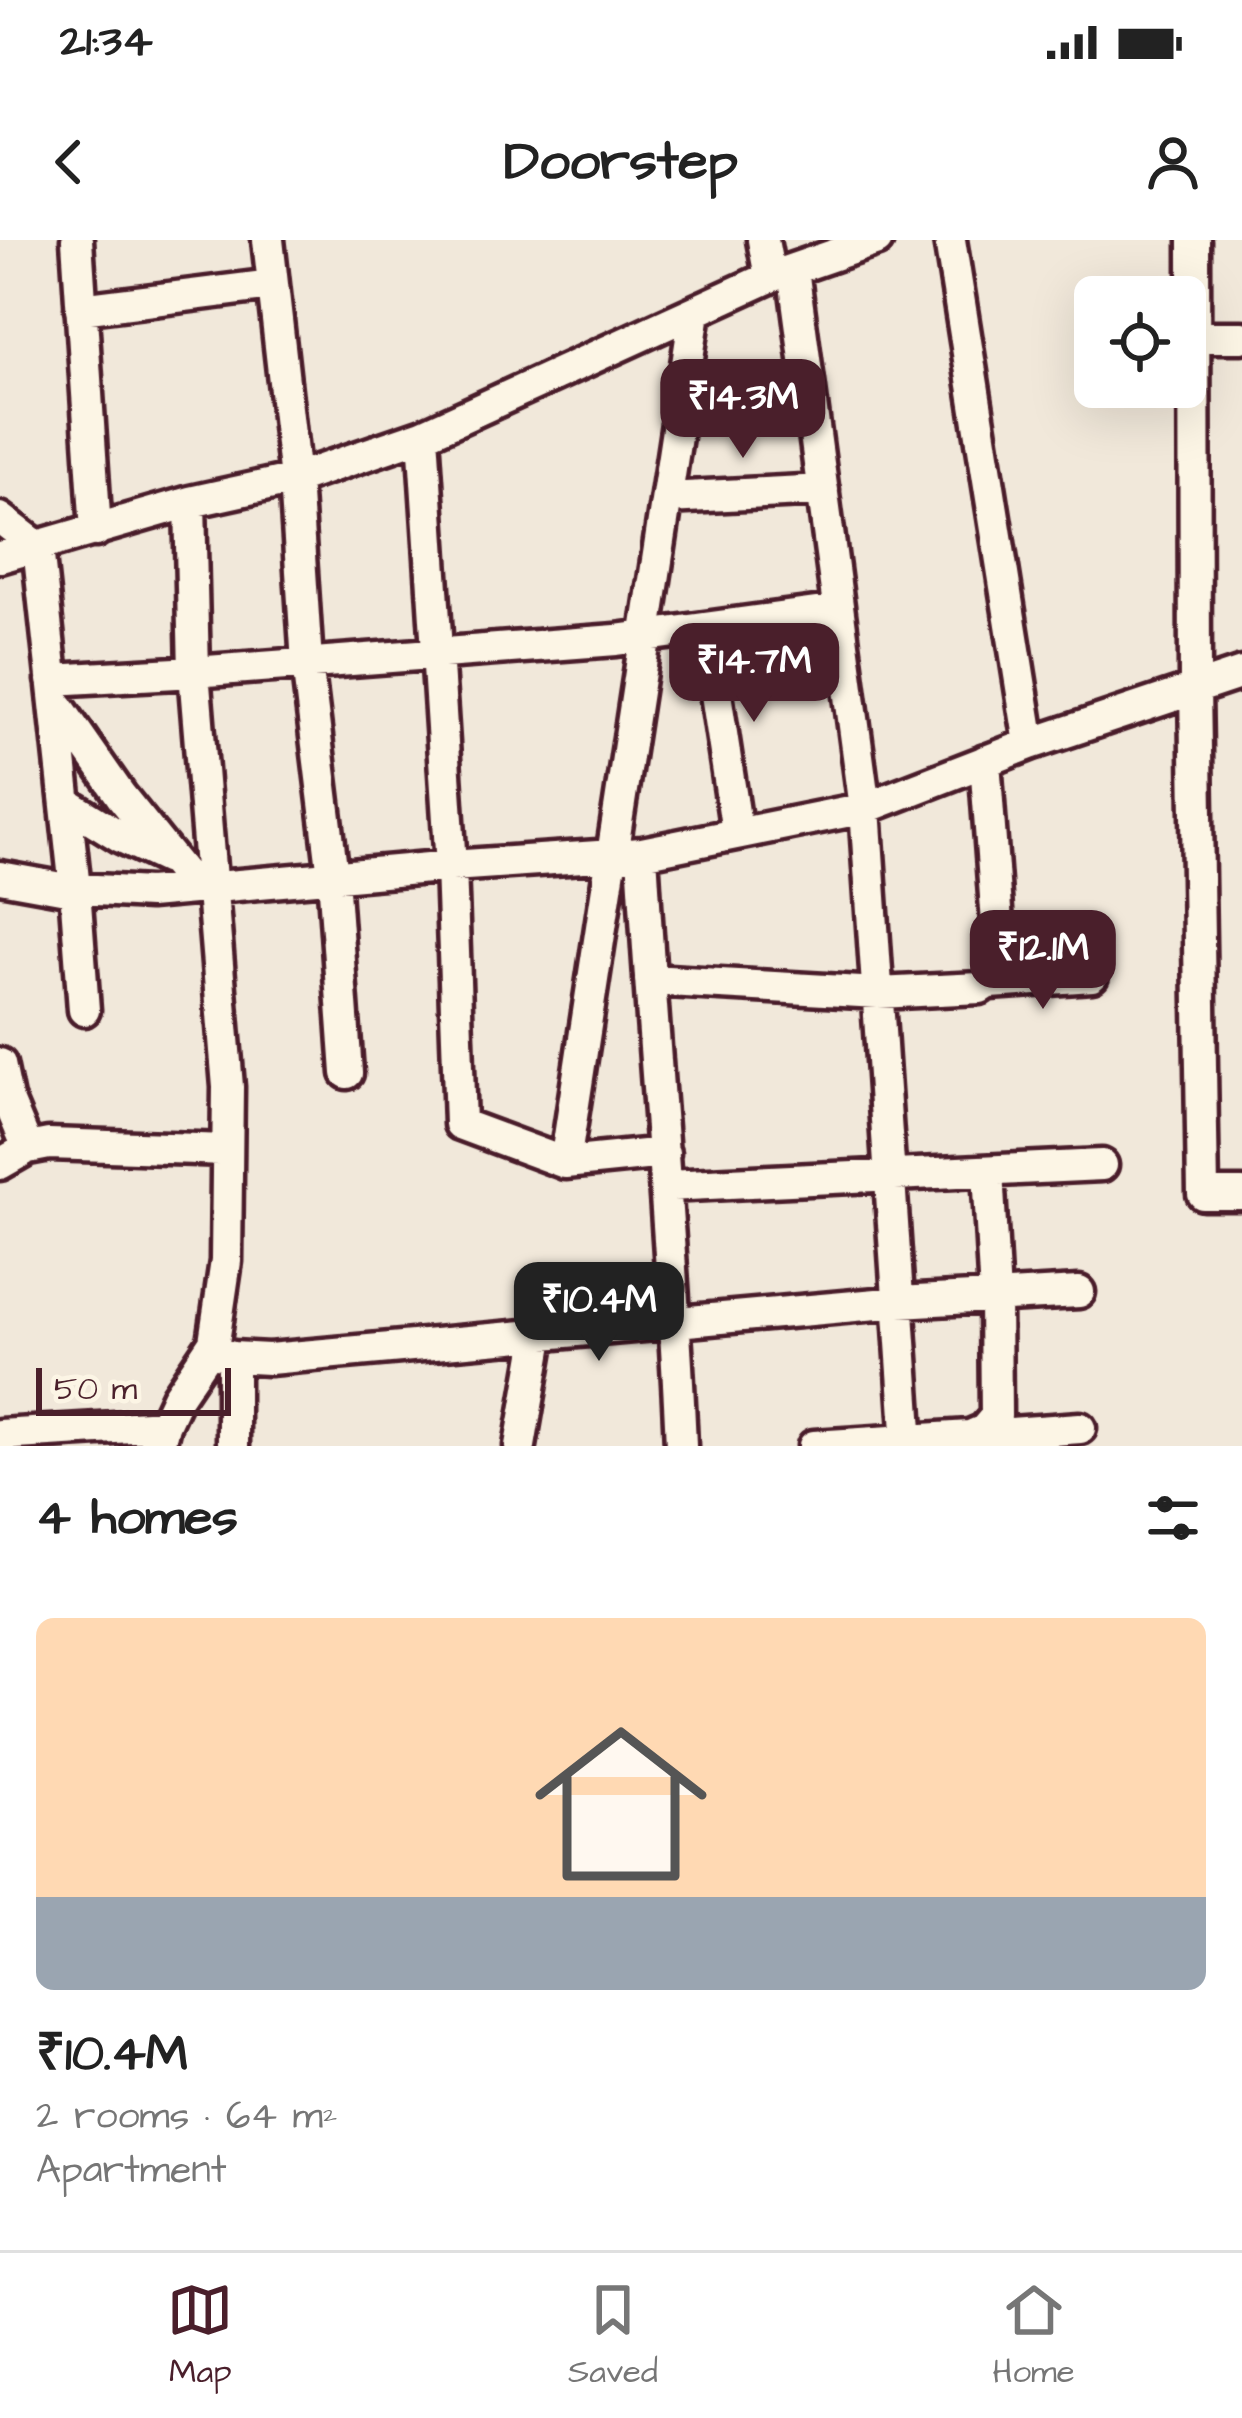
<!DOCTYPE html>
<html lang="en">
<head>
<meta charset="utf-8">
<style>
	body { margin:0; font-family:"Architects Daughter",sans-serif; background:#f2f2f2; color:#222; height:100vh; display:flex; flex-direction:column; font-size:45px; white-space:nowrap }
	* { box-sizing:border-box; margin:0 }
	p { font-size:39px; color:#767676 }
	.icon { flex:none; width:66px; height:66px; fill:none; stroke:currentColor; stroke-width:2; stroke-linecap:round; stroke-linejoin:round }
	.map { position:relative; height:1206px; overflow:hidden }
	.details { display:flex; flex-direction:column; background:#fff; flex:1 }
	.details>* { flex:none }
	.controls { position:absolute; left:1074px; top:36px; display:grid; gap:24px }
	.controls a { display:grid; place-items:center; width:132px; height:132px; border-radius:18px; background:#fff; box-shadow:0 12px 48px #0002; font-size:60px }
	.scale { position:absolute; left:36px; bottom:30px; width:195px; box-sizing:border-box; padding-left:12px; border:6px solid #4a1f2b; border-top:0; font-size:33px; line-height:42px; white-space:nowrap; color:#4a1f2b; -webkit-text-stroke:9px #fcf5e5; paint-order:stroke }
	.price { position:absolute; translate:-50% -102px; padding:0 27px; border-radius:24px; background:#4a1f2b; color:#fff; font-size:39px; line-height:78px; filter:drop-shadow(0 3px 6px #0008) }
	.price::after { content:''; position:absolute; left:50%; top:72px; width:36px; height:27px; margin-left:-18px; background:inherit; clip-path:polygon(0 0,100% 0,50% 100%) }
	.price.current { background:#222; color:#fff }
	ul { padding:0; list-style:none }
	li { display:grid; align-content:center; gap:24px; height:636px; padding:0 36px }
	li span { display:grid; place-items:center; height:372px; border-radius:18px; color:#555 }
	li>.icon { margin-inline-start:auto }
	span .icon { width:216px; height:216px; fill:#fffc; stroke-width:1 }
	li b { font-size:51px }
	h2 { display:flex; justify-content:space-between; align-items:center; height:144px; padding:0 36px; font-size:51px }
	.status { display:flex; justify-content:space-between; align-items:center; height:84px; padding:0 60px; background:#fff; direction:ltr }
	.status svg { height:33px; fill:currentColor }
	header { display:flex; justify-content:space-between; align-items:center; height:156px; padding:0 36px; background:#fff; font-size:54px; font-weight:800 }
	.tabs { display:flex; justify-content:space-around; align-items:center; height:168px; border-top:3px solid #e0e0e0; background:#fff; font-size:33px; color:#767676 }
	.tabs a { display:grid; justify-items:center; gap:6px }
	.tabs .current { color:#4a1f2b }
	.map>svg:first-child { display:block }
	.lines { fill:none; stroke-linecap:round; stroke-linejoin:round }
	.minor-casing { stroke:#4a1f2b; stroke-width:39 }
	.minor { stroke:#fcf5e5; stroke-width:30 }
</style>
</head>
<body>
<div class="status"><b>21:34</b><svg viewBox="0 0 49 12"><path d="M0 12V9h3v3zM5 12V6h3v6zM10 12V3h3v9zM15 12V0h3v12zM26 1h20v11H26zM47 4h2v5h-2z"/></svg></div>
<header><svg class="icon" aria-label="back" viewBox="0 0 24 24"><path d="M15 5l-7 7 7 7"/></svg>Doorstep<svg class="icon" aria-label="person" viewBox="0 0 24 24"><circle cx="12" cy="8" r="4"/><path d="M4 21q1-7 8-7t8 7"/></svg></header>
<div class="map">
<svg width="1242" height="1206" viewBox="0 0 1242 1206">
	<rect width="100%" height="100%" fill="#f1e8da"/>
	<filter id="ink" filterUnits="userSpaceOnUse"><feTurbulence type="fractalNoise" baseFrequency=".00833" numOctaves="2"/><feDisplacementMap in="SourceGraphic" scale="24" xChannelSelector="R" yChannelSelector="G"/><feConvolveMatrix kernelMatrix="1 2 1 2 8 2 1 2 1" color-interpolation-filters="sRGB"/></filter>
	<g filter="url(#ink)">
		<g class="lines">
			<defs>
				<path id="minor" d="M77,0l19,291
					M268,0l27,239 12,184 26,213 14,197
					M763,0l7,37
					M950,0l80,504
					M1194,0l1,448 8,506h39
					M793,29l72,539 43,638
					M81,69l191,-24
					M1194,97h48
					M423,195l28,431 9,258 105,39 99,-10
					M667,258l156,-8
					M0,278l38,29 37,342 9,121
					M0,317l190,-55 105,-23 128,-44 347,-158 107,-37
					M706,388l31,204
					M52,440l142,-8 422,-32 222,-30
					M59,467l62,89 75,93
					M66,563l55,34 47,22
					M642,613c11,198 31,395 39,593
					M0,637l61,11 88,5 302,-27 191,-13 223,-45 165,-64 212,-71
					M650,740l228,13 102,-5c15,-8 18,-22 19,-38l-14,-189
					M990,743l102,-7
					M0,824l7,34 21,50
					M565,923l130,-851
					M0,924l28,-16 21,-4 178,6
					M667,946l435,-21
					M209,1111l24,6 36,2 630,-57 180,-10
					M0,1195l164,-10
					M970,1196l110,-8
					M159,1206l5,-21 13,-28 37,-55 12,-81 2,-174 -34,-415 -4,-170
					M233,1206v-89
					M520,1206l19,-109
					M814,1206l156,-10 14,-6 12,-14 -1,-119 -7,-126"/>
			</defs>
			<use href="#minor" class="minor-casing"/>
			<use href="#minor" class="minor"/>
		</g>
	</g>
</svg>
<div class="controls">
<a><svg class="icon" aria-label="locate" viewBox="0 0 24 24"><circle cx="12" cy="12" r="6"/><path d="M12 2v4M12 18v4M2 12h4M18 12h4"/></svg></a>
</div>
<div class="scale">50 m</div>
<b class="price" style="left:743px;top:221px">₹14.3M</b>
<b class="price" style="left:754px;top:485px">₹14.7M</b>
<b class="price" style="left:1043px;top:772px">₹12.1M</b>
<b class="price current" style="left:599px;top:1124px">₹10.4M</b>
</div>
<section class="details">
<h2>4 homes<svg class="icon" aria-label="filters" viewBox="0 0 24 24"><path d="M4 7h16M4 17h16"/><circle cx="9" cy="7" r="2"/><circle cx="15" cy="17" r="2"/></svg></h2>
<ul>
<li><span style="background:linear-gradient(#ffd9b3 75%,#9aa5b1 0)"><svg class="icon" aria-label="home" viewBox="0 0 24 24"><path d="M3 11l9-7 9 7M6 9v11h12V9"/></svg></span><div><b>₹10.4M</b><p>2 rooms · 64 m²</p><p>Apartment</p></div></li>
</ul>
</section>
<nav class="tabs">
<a class="current"><svg class="icon" aria-label="map" viewBox="0 0 24 24"><path d="M3 6l6-2 6 2 6-2v14l-6 2-6-2-6 2zM9 4v14M15 6v14"/></svg>Map</a>
<a><svg class="icon" aria-label="saved" viewBox="0 0 24 24"><path d="M7 4h10v16l-5-4-5 4z"/></svg>Saved</a>
<a><svg class="icon" aria-label="home" viewBox="0 0 24 24"><path d="M3 11l9-7 9 7M6 9v11h12V9"/></svg>Home</a>
</nav>
</body>
</html>
